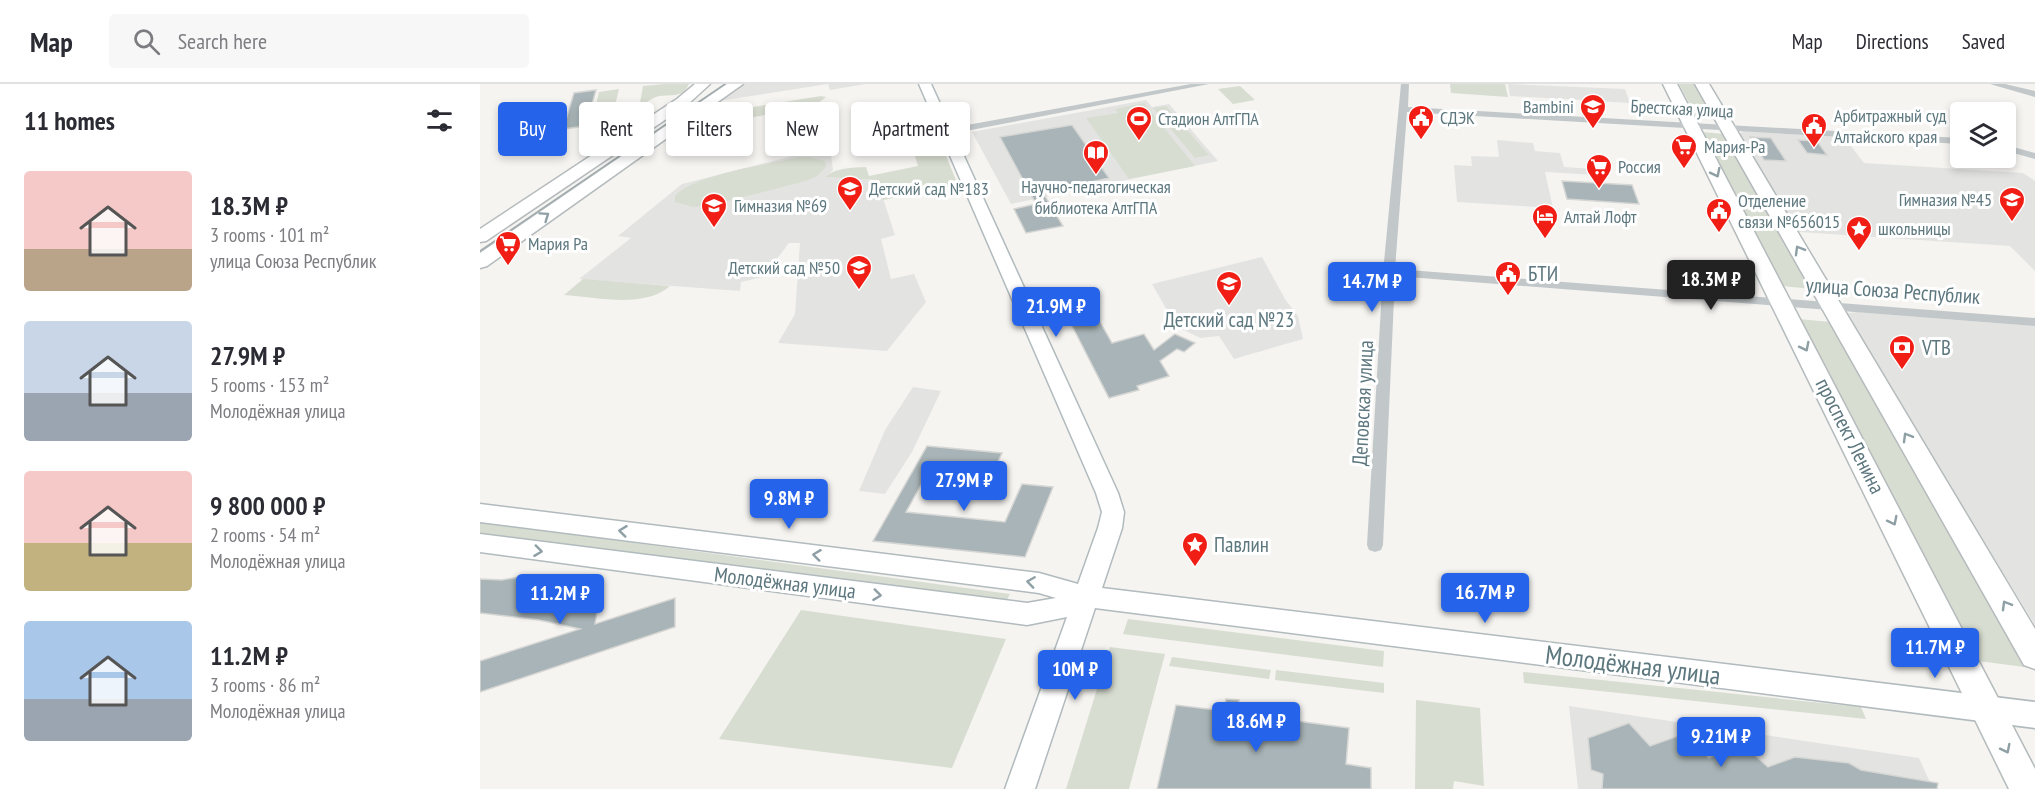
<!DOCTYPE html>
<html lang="en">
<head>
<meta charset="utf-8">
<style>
	body { margin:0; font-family:"PT Sans Narrow",sans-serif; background:#f7f7f7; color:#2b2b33; height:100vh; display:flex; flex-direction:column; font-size:22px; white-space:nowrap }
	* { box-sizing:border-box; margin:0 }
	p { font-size:20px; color:#7c7c81 }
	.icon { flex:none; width:33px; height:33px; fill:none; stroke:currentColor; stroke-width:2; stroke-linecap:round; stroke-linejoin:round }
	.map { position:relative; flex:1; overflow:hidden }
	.drawer { display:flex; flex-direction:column; background:#fff; width:480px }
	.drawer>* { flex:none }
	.banner { position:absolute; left:18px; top:18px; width:570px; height:54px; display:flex; gap:12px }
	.controls { position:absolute; left:1470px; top:18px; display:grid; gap:12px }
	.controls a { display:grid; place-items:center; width:66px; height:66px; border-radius:6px; background:#fff; box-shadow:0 3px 9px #0003; font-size:30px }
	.price { position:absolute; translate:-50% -51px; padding:0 14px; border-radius:6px; background:#2563eb; color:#fff; font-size:20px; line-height:39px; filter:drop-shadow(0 2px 3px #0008) }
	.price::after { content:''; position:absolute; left:50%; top:36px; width:18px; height:14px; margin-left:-9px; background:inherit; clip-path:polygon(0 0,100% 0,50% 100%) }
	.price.selected { background:#222; color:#fff }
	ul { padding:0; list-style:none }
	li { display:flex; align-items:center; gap:18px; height:150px; padding:0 24px }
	li span { display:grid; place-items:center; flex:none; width:168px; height:120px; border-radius:6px; color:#555 }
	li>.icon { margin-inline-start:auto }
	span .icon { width:72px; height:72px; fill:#fffc; stroke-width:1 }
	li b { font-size:26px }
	h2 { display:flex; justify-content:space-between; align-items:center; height:72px; padding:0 24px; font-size:26px }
	.pill { padding:0 21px; border-radius:6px; background:#fff; box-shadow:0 3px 9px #0003; font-size:21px; line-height:54px }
	.pill.selected { background:#2563eb; color:#fff }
	header { display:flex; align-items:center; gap:36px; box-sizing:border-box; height:84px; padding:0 30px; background:#fff; border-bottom:2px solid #e1e1e2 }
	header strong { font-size:28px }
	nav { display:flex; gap:33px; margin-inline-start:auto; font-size:21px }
	.search { width:420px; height:54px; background:#f7f7f7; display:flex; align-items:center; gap:15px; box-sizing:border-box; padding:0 21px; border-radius:6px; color:#7c7c81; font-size:22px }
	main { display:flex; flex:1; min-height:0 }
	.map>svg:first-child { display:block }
	.built { fill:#e3e4e2 }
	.green { fill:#d8ddd1 }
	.building { fill:#a8b4b7; stroke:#d6d6d4; stroke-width:1.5 }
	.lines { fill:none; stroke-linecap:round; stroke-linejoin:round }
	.secondary-casing { stroke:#b1babd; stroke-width:3 }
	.primary-casing { stroke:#b5bbbd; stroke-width:3 }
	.street { fill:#c2c8ca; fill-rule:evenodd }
	.secondary { fill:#fff; fill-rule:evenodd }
	.primary { fill:#fff; fill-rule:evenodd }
	.tram { stroke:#a0aaad; stroke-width:1.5 }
	.oneway { stroke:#8ea0a5 }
	.labels { text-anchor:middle; stroke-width:6; stroke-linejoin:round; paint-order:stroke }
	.far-poi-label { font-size:18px; fill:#5d777f; stroke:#fff; text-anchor:start }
	.far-street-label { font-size:18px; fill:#5d777f; stroke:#fff }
	.poi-label { font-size:21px; fill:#5d777f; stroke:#fff; text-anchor:start }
	.street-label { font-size:21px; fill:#5d777f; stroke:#fff }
	.near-street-label { font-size:26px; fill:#5d777f; stroke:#fff }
</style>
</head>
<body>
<header>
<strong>Map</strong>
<div class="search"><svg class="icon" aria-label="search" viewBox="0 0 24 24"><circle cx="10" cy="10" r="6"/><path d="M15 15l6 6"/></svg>Search here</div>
<nav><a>Map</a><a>Directions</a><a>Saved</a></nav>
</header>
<main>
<section class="drawer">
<h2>11 homes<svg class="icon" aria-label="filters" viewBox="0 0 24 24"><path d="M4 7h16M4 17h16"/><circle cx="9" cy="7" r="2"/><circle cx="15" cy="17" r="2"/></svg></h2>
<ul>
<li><span style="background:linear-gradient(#f6c9c9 65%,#b9a48a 0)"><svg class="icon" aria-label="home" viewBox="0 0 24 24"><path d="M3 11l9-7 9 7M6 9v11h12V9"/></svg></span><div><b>18.3M ₽</b><p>3 rooms · 101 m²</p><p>улица Союза Республик</p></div></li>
<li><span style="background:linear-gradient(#c9d6e8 60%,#9aa5b1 0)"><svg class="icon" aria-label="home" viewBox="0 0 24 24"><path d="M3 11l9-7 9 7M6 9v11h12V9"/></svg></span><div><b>27.9M ₽</b><p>5 rooms · 153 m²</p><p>Молодёжная улица</p></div></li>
<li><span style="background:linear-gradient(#f6c9c9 60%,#c2b280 0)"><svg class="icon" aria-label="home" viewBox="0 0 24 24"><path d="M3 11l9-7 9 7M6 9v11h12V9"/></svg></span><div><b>9 800 000 ₽</b><p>2 rooms · 54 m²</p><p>Молодёжная улица</p></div></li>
<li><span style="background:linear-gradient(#a9c7e8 65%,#9aa5b1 0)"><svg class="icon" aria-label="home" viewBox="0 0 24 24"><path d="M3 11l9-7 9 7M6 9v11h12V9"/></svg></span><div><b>11.2M ₽</b><p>3 rooms · 86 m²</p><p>Молодёжная улица</p></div></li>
</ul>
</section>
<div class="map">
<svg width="1555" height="705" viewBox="0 0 1555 705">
	<rect width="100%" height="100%" fill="#f5f4f1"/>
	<path class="built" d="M265,0h121l-36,6 -2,-6 -109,17z
		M1028,0l117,5 5,14 -120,-7z
		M666,16l6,7 17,-3 49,57 -207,43 -39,-72z
		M352,19v9l3,1 2,31 -10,2 1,4 -46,-1 -2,-3 -8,-1 51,-41z
		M1264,47l101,7 19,25 159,10 12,8v90l-25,-25 -211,-14 -62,-97z
		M1017,56l36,3 2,8 25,2 4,14 31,2 2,6 -52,-3 8,36 -96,-6 -3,-37 18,1 -1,-10 28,1z
		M320,70l31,1 2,15 -7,7 51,3 18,55 -14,4 10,40 23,-5 12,28 -39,49 -109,-8 17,-29 5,-71h-11l-26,34 -22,5 -1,9 -161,-12 52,-41 -13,-2 64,-52z
		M782,173l23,42 13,17 5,23 -69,20 -15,-23 -19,2 -24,-12 -24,-42z
		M1377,228l178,14v299l-188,-308 1,-4z
		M433,303l28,4 -29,61 -27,42 -26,-3 26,-61z
		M1089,622l350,52 14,31h-355z"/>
	<path class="green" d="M184,0h25c-7,16 -20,9 -33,13 -6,2 -12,8 -17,11l4,-22z
		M970,0h55l3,13 -57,-4z
		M1199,0h19l20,36 -21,-2z
		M760,2l15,14 -22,4 -15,-15z
		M139,5l-7,29 -20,3 7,-29z
		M341,12l5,1 -23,18 -7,2 -1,-7 -100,17h-12l24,-18 28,-4v5z
		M664,19l51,63 -66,13 -43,-61 32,-5 -3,-4z
		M686,22l43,49 -14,3 -42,-50z
		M1222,48l22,2 88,155 -30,-3z
		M464,67l14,34 -75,15 -6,-20 -52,-3c12,-10 26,-9 41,-10l3,9 49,-10 -3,-10z
		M318,73h11l16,4 1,6 -9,9 -11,5 -98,25 -15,1 -18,-5v-6c20,-22 92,-31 123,-39z
		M103,195h1l86,7c-26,23 -74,11 -106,9z
		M1318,235l33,3 201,346 -54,-7z
		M0,438l530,72 -6,11 -524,-70z
		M321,526l205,29 -54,129 -233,-29z
		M648,535l256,32 -1,16 -260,-33z
		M630,563l55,7 -36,135h-63z
		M692,573l99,13 -2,9 -100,-13z
		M796,586l108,13v10l-109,-13z
		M1043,588l338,35 5,12 -342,-36z
		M936,616l64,8 4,78 -30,-5 -1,8h-38z"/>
	<path class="building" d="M116,6l-10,36 -23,3 11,-36z
		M421,41l8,22 -44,8 -4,-17 23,-4 -2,-6z
		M592,41l37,53 -66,15 20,33 -37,7 -12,-24 22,-5 -36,-67z
		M1270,53l21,1 15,23 -22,-1z
		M1318,56l19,1 10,14 -20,-2z
		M1082,97l70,4 7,19 -72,-5z
		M609,218l23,41 32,-9 10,16 21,-16 20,9 -11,9 -7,-3 -17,12 9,15 -32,10 2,4 -30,8 -46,-90z
		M447,362l75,7 -9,20 -62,-6 -25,45 99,10 17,-38 31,3 -28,70 -152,-16z
		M49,491l45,6 -4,4 31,3 -6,36 80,-26v29l-195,65v-31l100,-32 -41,-9 -59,-7v-34l22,1z
		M746,615l13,1 -2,13 112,15 -3,36 25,4v21h-214l19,-84 48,6z
		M1149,639l21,23 28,-10 11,1 20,21 24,-12 13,1 22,20 27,-10 54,6 12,7 77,13 -1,6h-335l1,-15 -12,-4 -3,-32z"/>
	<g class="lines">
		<defs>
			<path id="secondary" d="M439,0h12l187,409 6,19 -2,16 -20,60 933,114v26l-940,-120 -60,181h-30l62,-172 -40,8 -547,-73v-18l547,69 29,-5 -17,-5 -559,-71v-18l559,69 39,11 20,-56 4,-16 -6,-19z"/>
			<path id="primary" d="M215,0h15l-23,21 -201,136 -6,1v-13l197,-130z
				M247,0h16l-256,182 -7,2v-15z
				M1183,0h14l358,685v20h-26z
				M1215,0h14l326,545v40l-11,-4z"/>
		</defs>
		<use href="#secondary" class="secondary-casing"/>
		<use href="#primary" class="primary-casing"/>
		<path class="street" d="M711,0h18l-264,51 -5,-3 5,-3z
			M921,0h8l-1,23 552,31v6l-553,-32 -12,157 640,49v8l-640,-50 -12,269 -2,5 -6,2 -6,-2 -2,-5 16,-273z
			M1510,0h15l30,7v6z
			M1526,61l29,8v6l-29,-8z"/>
		<use href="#secondary" class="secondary"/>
		<use href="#primary" class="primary"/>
		<path class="tram" d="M0,167l245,-167"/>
	</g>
	<defs><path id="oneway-chevron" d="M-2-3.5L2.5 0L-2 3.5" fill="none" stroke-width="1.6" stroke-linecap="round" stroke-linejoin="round" transform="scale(1.5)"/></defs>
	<g class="oneway">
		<use href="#oneway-chevron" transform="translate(1236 89) rotate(63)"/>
		<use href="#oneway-chevron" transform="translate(65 132) rotate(-35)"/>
		<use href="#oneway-chevron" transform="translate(1319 166) rotate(-120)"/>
		<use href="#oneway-chevron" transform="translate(1325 263) rotate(63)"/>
		<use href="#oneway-chevron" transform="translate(1427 353) rotate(-120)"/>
		<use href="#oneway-chevron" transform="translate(1413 437) rotate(63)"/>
		<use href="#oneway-chevron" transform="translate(143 447) rotate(-173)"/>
		<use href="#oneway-chevron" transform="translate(58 467) rotate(7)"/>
		<use href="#oneway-chevron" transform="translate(337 471) rotate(-173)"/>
		<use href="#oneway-chevron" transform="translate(551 498) rotate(-172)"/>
		<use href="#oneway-chevron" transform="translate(397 511) rotate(7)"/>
		<use href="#oneway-chevron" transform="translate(1526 521) rotate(-120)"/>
		<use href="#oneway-chevron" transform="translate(1526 665) rotate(63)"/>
	</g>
	<defs>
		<symbol id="school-pin" viewBox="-11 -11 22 30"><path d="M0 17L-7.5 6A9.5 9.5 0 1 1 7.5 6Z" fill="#f11e15" stroke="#fff"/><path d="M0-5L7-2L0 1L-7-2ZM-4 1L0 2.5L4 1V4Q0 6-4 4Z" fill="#fff"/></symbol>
		<symbol id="civic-pin" viewBox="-11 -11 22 30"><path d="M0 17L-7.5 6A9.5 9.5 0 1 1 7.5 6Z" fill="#f11e15" stroke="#fff"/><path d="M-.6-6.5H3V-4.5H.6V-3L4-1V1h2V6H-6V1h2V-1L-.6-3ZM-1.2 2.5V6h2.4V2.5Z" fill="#fff"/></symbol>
		<symbol id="stadium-pin" viewBox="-11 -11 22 30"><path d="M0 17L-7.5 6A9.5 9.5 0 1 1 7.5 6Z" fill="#f11e15" stroke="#fff"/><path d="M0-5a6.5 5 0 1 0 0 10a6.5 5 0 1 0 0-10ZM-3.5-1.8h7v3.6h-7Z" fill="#fff"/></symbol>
		<symbol id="supermarket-pin" viewBox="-11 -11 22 30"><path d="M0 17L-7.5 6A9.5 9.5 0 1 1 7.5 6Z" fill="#f11e15" stroke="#fff"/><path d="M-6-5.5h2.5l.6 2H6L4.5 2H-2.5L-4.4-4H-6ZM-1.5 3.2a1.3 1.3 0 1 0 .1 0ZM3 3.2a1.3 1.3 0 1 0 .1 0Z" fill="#fff"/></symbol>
		<symbol id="library-pin" viewBox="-11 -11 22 30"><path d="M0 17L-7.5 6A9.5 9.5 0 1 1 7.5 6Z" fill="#f11e15" stroke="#fff"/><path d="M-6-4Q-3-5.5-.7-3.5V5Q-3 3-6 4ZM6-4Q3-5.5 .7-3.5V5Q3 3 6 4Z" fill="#fff"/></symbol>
		<symbol id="hotel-pin" viewBox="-11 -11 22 30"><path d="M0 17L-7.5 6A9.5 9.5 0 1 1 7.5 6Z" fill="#f11e15" stroke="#fff"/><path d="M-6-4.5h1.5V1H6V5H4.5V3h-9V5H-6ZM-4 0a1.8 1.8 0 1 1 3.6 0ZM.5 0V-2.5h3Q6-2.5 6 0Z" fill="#fff"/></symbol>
		<symbol id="sight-pin" viewBox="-11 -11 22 30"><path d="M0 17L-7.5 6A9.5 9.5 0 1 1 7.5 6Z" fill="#f11e15" stroke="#fff"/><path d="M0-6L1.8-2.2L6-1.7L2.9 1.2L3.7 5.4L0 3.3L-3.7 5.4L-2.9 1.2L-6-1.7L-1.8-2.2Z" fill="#fff"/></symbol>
		<symbol id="bank-pin" viewBox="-11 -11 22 30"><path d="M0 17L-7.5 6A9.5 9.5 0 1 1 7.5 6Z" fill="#f11e15" stroke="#fff"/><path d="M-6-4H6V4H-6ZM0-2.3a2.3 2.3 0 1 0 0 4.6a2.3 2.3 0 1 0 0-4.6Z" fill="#fff"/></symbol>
	</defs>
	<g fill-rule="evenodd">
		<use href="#school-pin" x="1098" y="8" width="30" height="40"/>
		<use href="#civic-pin" x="926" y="19" width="30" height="40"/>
		<use href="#stadium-pin" x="644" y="20" width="30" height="40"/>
		<use href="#civic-pin" x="1319" y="27" width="30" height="40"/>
		<use href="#supermarket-pin" x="1189" y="48" width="30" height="40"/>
		<use href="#library-pin" x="601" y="54" width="30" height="40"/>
		<use href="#supermarket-pin" x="1104" y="68" width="30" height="40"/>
		<use href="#school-pin" x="355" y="90" width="30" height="40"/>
		<use href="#school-pin" x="1517" y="101" width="30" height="40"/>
		<use href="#school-pin" x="219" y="107" width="30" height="40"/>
		<use href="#civic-pin" x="1224" y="112" width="30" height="40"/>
		<use href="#hotel-pin" x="1050" y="118" width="30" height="40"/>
		<use href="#sight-pin" x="1364" y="130" width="30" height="40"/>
		<use href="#supermarket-pin" x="13" y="145" width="30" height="40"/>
		<use href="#school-pin" x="364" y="169" width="30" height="40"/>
		<use href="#civic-pin" x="1013" y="175" width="30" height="40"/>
		<use href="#school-pin" x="734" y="185" width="30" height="40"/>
		<use href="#bank-pin" x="1407" y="249" width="30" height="40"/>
		<use href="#sight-pin" x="700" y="446" width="30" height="40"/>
	</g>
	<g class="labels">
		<g class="far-poi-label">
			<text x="1094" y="29" text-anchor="end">Bambini</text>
			<text x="1354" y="38">Арбитражный суд<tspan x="1354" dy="21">Алтайского края</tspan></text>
			<text x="960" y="40">СДЭК</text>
			<text x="678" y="41">Стадион АлтГПА</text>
			<text x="1224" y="69">Мария-Ра</text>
			<text x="1138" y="89">Россия</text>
			<text x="616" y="109" text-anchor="middle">Научно-педагогическая<tspan x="616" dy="21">библиотека АлтГПА</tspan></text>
			<text x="389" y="111">Детский сад №183</text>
			<text x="1512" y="122" text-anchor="end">Гимназия №45</text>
			<text x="1258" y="123">Отделение<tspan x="1258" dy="21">связи №656015</tspan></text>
			<text x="254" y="128">Гимназия №69</text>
			<text x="1084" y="139">Алтай Лофт</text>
			<text x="1398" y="151">школьницы</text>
			<text x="48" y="166">Мария Ра</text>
			<text x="360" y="190" text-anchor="end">Детский сад №50</text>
		</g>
		<g class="far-street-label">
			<text transform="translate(1202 25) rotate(3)" y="6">Брестская улица</text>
		</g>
		<g class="poi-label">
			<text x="1048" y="197">БТИ</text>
			<text x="749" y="243" text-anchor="middle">Детский сад №23</text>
			<text x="1442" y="271">VTB</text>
			<text x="734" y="468">Павлин</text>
		</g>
		<g class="street-label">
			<text transform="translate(1413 207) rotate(4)" y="7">улица Союза Республик</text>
			<text transform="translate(883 319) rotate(-87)" y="7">Деповская улица</text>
			<text transform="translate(1370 352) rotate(63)" y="7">проспект Ленина</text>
			<text transform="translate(305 499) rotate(7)" y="7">Молодёжная улица</text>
		</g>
		<g class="near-street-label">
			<text transform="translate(1153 581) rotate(7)" y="9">Молодёжная улица</text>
		</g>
	</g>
</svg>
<div class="controls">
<a><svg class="icon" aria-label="layers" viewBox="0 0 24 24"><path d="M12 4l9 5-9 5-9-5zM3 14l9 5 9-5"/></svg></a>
</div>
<b class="price selected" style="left:1231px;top:227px">18.3M ₽</b>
<b class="price" style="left:892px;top:229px">14.7M ₽</b>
<b class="price" style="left:576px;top:254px">21.9M ₽</b>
<b class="price" style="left:484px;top:428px">27.9M ₽</b>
<b class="price" style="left:309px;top:446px">9.8M ₽</b>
<b class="price" style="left:1005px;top:540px">16.7M ₽</b>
<b class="price" style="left:80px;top:541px">11.2M ₽</b>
<b class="price" style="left:1455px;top:595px">11.7M ₽</b>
<b class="price" style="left:595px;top:617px">10M ₽</b>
<b class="price" style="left:776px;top:669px">18.6M ₽</b>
<b class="price" style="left:1241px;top:684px">9.21M ₽</b>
<div class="banner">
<a class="pill selected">Buy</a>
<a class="pill">Rent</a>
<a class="pill">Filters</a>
<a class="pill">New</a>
<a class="pill">Apartment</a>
</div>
</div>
</main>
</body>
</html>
